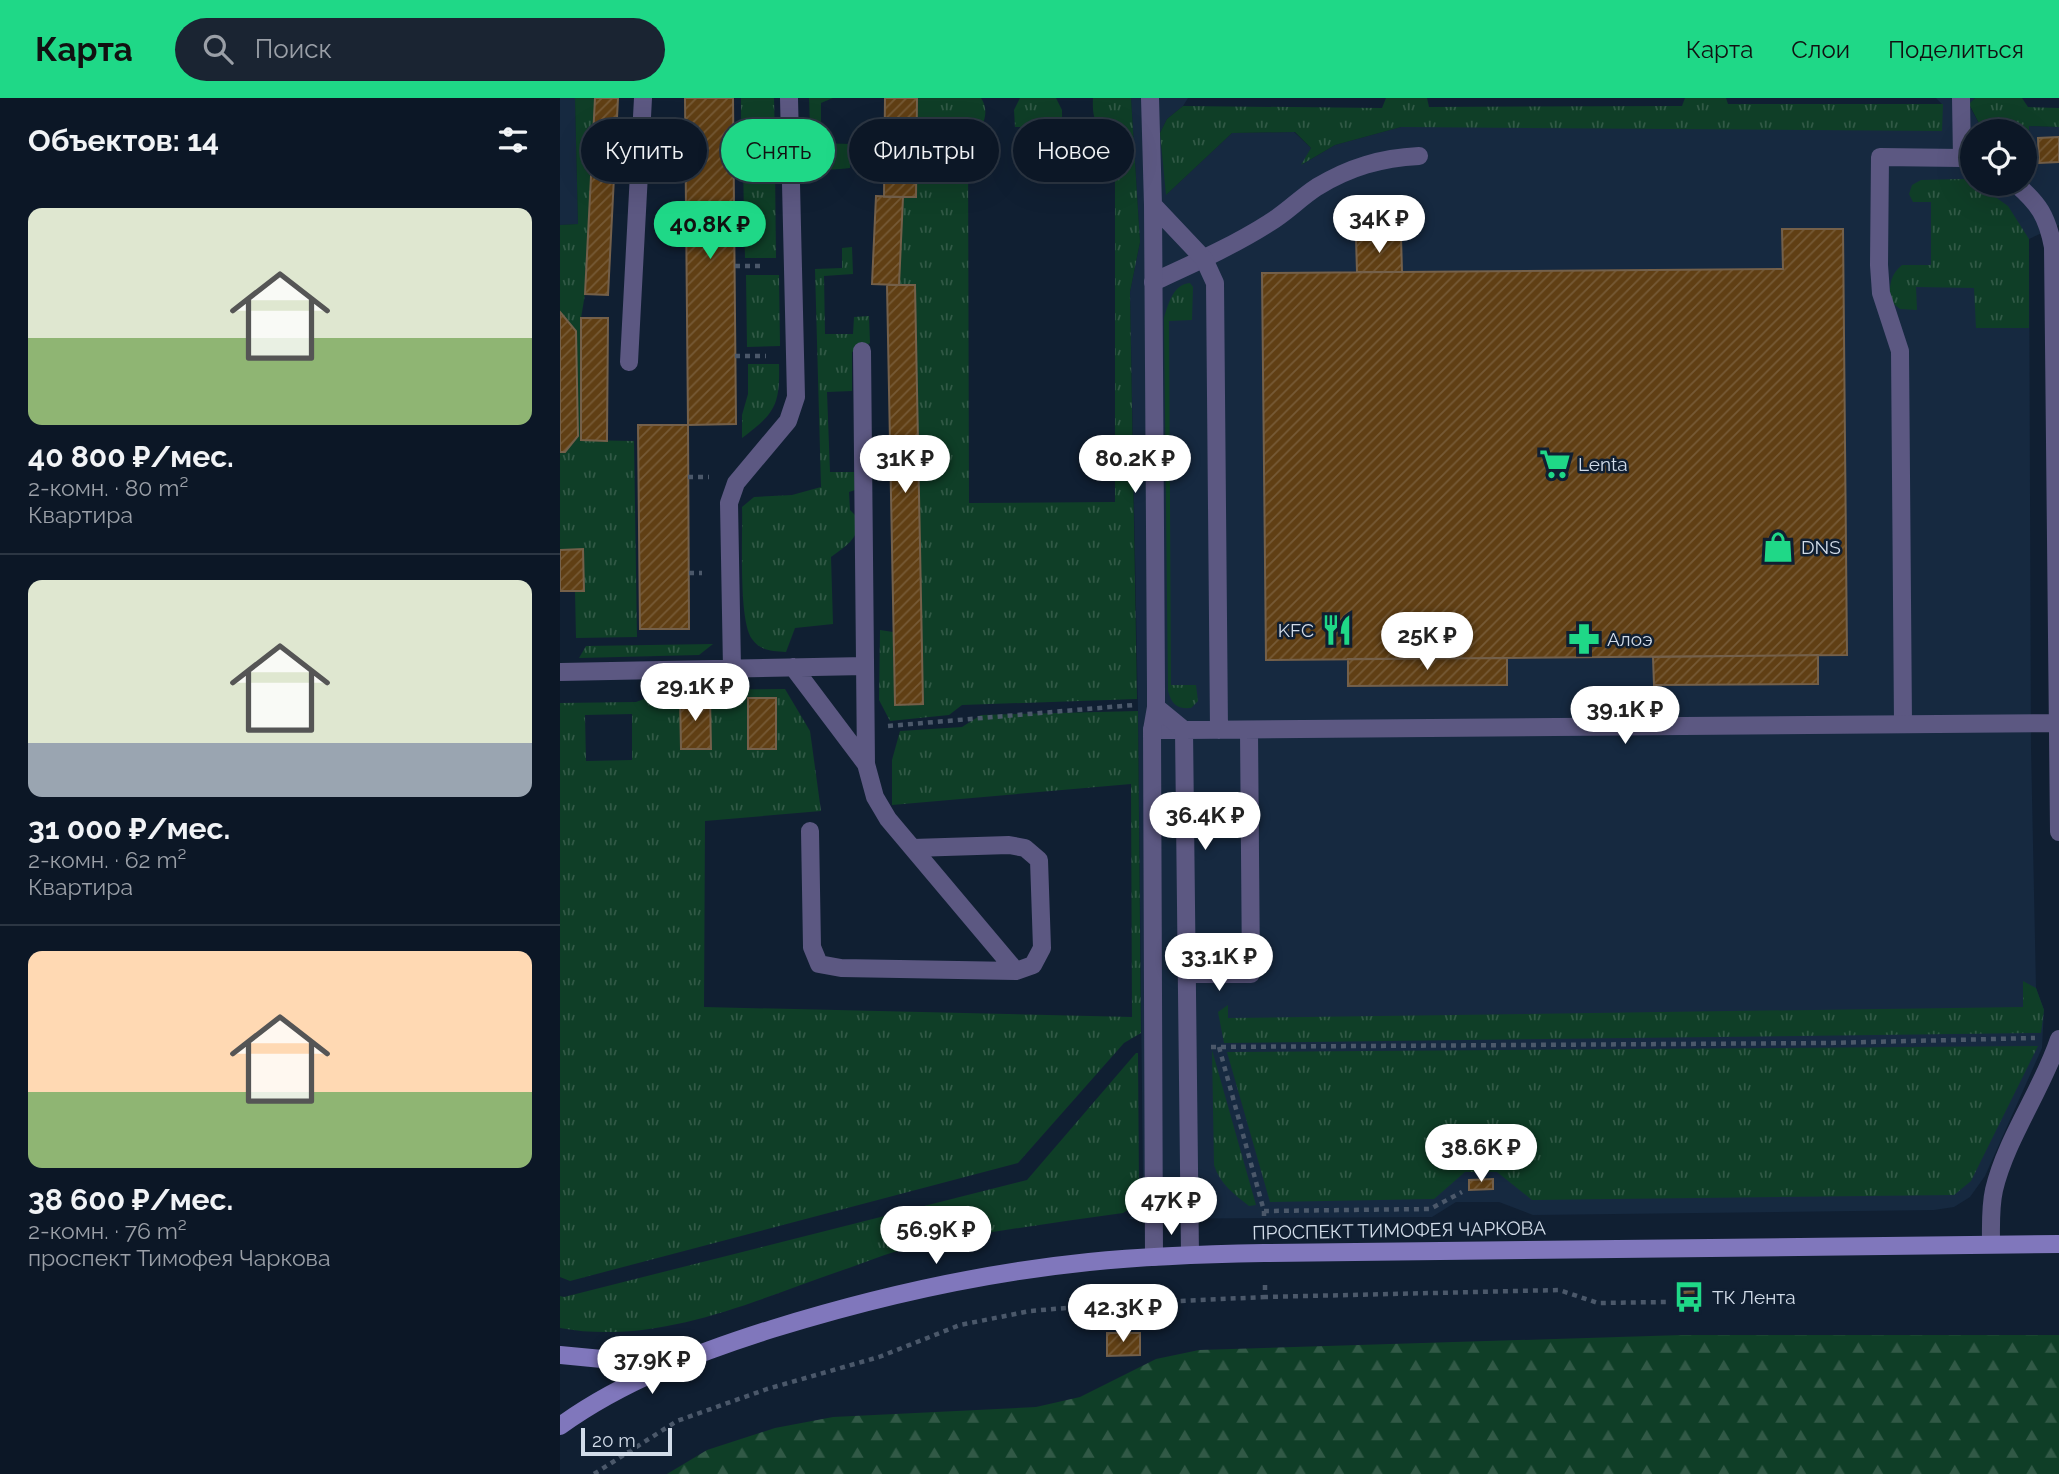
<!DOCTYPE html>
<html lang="ru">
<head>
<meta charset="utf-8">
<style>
	body { margin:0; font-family:Raleway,sans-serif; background:#1a2432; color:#f1f3f6; height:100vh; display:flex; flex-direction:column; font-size:26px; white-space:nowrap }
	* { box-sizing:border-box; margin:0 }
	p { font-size:23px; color:#9a9fa7 }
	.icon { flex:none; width:38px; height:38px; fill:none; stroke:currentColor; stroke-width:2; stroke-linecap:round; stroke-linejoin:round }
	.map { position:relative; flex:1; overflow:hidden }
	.panel { display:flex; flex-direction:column; background:#0c1726; width:560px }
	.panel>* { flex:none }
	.hud { position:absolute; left:21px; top:21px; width:665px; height:63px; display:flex; gap:14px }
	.tools { position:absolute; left:1400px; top:21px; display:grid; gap:14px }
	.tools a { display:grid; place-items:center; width:77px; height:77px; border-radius:50%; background:#0c1726; box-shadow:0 7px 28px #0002,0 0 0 2px #2c3643; font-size:35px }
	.scale { position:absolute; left:21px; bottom:18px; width:91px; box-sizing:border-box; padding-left:7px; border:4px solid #d2dce9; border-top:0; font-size:19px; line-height:24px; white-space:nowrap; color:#d2dce9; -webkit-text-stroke:5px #101f32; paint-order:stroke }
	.price { position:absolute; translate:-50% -60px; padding:0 16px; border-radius:24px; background:#fff; color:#222; font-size:23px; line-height:46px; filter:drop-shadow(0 2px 4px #0008) }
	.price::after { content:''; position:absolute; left:50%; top:42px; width:21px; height:16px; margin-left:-10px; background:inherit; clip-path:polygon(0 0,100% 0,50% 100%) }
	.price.on { background:#1fd887; color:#111 }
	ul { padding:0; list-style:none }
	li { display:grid; align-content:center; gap:14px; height:371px; padding:0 28px }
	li+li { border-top:2px solid #2c3643 }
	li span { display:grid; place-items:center; height:217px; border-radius:14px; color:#555 }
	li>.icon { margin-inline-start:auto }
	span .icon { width:126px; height:126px; fill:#fffc; stroke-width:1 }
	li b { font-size:30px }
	h2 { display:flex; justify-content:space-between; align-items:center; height:84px; padding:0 28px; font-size:30px }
	.chip { padding:0 24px; border-radius:32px; background:#0c1726; box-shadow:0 7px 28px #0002,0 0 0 2px #2c3643; font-size:24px; line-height:63px }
	.chip.on { background:#1fd887; color:#111 }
	header { display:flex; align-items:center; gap:42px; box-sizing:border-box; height:98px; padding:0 35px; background:#1fd887; color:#111 }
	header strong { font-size:33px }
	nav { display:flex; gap:38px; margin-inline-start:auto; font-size:24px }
	.search { width:490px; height:63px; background:#1a2432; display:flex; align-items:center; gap:18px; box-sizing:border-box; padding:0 24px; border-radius:38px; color:#9a9fa7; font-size:26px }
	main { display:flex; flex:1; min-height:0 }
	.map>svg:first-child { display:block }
	.built { fill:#162940 }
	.grass { fill:url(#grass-tufts); fill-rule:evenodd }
	.forest { fill:url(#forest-firs) }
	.green { fill:#0f3e27 }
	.building { fill:url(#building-hatch); stroke:#74604a; stroke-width:2 }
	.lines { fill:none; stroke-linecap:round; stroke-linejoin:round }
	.path { stroke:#4b586a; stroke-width:4.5; stroke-dasharray:5 5; stroke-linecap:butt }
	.lane { stroke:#5c5882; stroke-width:18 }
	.street { stroke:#5c5882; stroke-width:18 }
	.secondary { stroke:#8077bc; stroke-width:18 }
	.labels { text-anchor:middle; stroke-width:5; stroke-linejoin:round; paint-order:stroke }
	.poi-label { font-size:19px; fill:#d2dce9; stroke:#101f32; text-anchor:start }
	.street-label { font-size:19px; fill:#d2dce9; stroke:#101f32 }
</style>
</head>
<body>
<header>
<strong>Карта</strong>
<div class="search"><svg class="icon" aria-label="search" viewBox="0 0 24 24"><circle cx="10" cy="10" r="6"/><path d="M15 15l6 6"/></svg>Поиск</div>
<nav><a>Карта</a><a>Слои</a><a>Поделиться</a></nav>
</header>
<main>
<section class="panel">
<h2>Объектов: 14<svg class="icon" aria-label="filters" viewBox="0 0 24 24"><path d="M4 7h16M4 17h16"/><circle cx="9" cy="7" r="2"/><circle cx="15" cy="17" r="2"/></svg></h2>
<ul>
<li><span style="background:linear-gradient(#dfe7d0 60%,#8fb573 0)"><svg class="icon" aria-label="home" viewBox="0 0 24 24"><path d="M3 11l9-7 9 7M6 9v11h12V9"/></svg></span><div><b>40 800 ₽/мес.</b><p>2-комн. · 80 m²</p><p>Квартира</p></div></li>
<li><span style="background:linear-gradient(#dfe7d0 75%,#9aa5b1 0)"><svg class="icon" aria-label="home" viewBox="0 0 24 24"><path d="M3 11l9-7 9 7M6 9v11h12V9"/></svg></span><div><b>31 000 ₽/мес.</b><p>2-комн. · 62 m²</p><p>Квартира</p></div></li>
<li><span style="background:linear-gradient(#ffd9b3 65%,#8fb573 0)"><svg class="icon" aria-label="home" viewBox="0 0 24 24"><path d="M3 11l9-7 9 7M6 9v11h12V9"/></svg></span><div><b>38 600 ₽/мес.</b><p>2-комн. · 76 m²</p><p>проспект Тимофея Чаркова</p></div></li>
</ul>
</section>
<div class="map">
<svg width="1499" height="1376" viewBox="0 0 1499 1376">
	<defs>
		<pattern id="grass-tufts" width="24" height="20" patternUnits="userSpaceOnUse" patternTransform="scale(1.75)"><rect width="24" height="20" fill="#0f3e27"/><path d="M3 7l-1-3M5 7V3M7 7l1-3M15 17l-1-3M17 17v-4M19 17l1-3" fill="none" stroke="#315946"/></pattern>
		<pattern id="forest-firs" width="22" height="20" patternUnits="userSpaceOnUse" patternTransform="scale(1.75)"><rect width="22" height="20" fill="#0f3e27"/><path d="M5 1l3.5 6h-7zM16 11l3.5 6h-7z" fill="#315946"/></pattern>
		<pattern id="building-hatch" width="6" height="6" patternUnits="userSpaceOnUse" patternTransform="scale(1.75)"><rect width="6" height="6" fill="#603f14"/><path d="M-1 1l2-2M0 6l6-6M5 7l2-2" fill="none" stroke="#765a36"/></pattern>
	</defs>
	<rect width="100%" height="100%" fill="#101f32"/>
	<path class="built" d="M0,0h15l3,126 -18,1z
		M571,0h57l-5,8 -16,13 -7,14 7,61 65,-61 62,-1 17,16 -8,16 32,-19 66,-18 542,-22 -7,-7h39l-6,7 14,26h-11v53h53v-20l5,-2 -1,-36 30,1v98l-30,14 2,509 5,240 8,22 -2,38 -57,128 -15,21 -16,10 -20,3 -401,5 -34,-13h-43l-24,15 -303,2 13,-20 1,-12 -5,-476 -8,-419 10,-50z"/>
	<path class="grass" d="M15,0h20l-10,196 -4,24v122l53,1 3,196 -61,1 -1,-47 8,-42 -23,1v-98h5l-5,-140v-87l18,-1z
		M181,0h33l1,45 -34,1z
		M357,0h64c8,12 4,25 -4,35l-9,1 1,369 146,-1v-368c-20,-2 -23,-18 -22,-36h38l9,144 -10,50 7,407 -175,6 -13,10 -59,6 -11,-21 1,-70 13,2 2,73 28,-1 -8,-418 -16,-1 4,-88h13z
		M460,0h36l6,12v17h-47l-1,-17z
		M826,0h41l2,9 253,-1 3,-8h41l2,6h215l-1,27 -541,-4 -66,18 -34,20 10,-17 -16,-16 -63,1 -66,62 -6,-62 7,-14 16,-13 199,2z
		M1415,0h47l6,9 31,1v19l-30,-1 1,36 -5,2v-33h-42l-14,-27z
		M183,69h32l1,91h-31z
		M1404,81l8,2v3h5l31,22 21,33v89h-53l-2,-40 -58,-1 1,23 -17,-1 -10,-8c0,-16 -1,-25 12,-36h29v-63h-18l-4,-8 3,-9 9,-5z
		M292,149l1,27 -29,2 1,58h28l1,-17 15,-1 1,27 -18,9v39l-25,1 3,80h24l1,18 -6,2 1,18 8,8c1,21 -11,27 -27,39l2,67 -38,4 -9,24c-13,-1 -26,-1 -34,-13 -14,-19 -9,-105 -10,-132l12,-10 38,-2 29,-8 -6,-218 27,-1v-20z
		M186,177h33l1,71 -33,1z
		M630,185l3,4 -1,33 -23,1 2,364h25l2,16 -7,7c-14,1 -19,-3 -23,-17l-4,-373c4,-13 9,-34 26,-35z
		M188,266h31c1,42 -4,49 -37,74v-23l6,-21z
		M153,546l-14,11 -120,3 7,-12z
		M225,591l25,42 11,80 -116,10 -1,186 428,10 -1,-233 -239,21v-45l8,-29 62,-4 19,-12 157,-4 3,322 -17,10 -106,120 -448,118 -10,-4v-574l76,-1 33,-12zM120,599h30v52h-29zM72,616v46l-46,1 -1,-46z
		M1463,883l13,7 8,22 -3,23 -817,10 -6,-31 10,-7v13l795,-11z
		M1478,948l-67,135 -17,14 -422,5 -35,-28h-32l-31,27 -164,3 -43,-150z
		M652,952l44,155 -7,1c-15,-12 -29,-22 -35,-41z
		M576,955h2l1,138 -5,15 -11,7c-76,11 -151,20 -225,38 -19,5 -37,13 -55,19 -90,31 -186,76 -283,58v-32l4,1 463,-117z"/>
	<path class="forest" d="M1122,1237h377v139h-1392l40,-24 68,-22 58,-11 203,-10 44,-10 76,-38 43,-9z"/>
	<path class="green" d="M249,0h24l-12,5v40l29,1v24c-14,1 -32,6 -39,-10z"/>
	<path class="building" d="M35,0h23l-10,197 -23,-1z
		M125,0h48l3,326 -48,1z
		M325,0h32l-1,99h-32z
		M1499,39v25l-20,1 -1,-25z
		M316,98l27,1 -4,88 -27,-1z
		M1222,131h61l4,426 -581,5 -4,-387 521,-4z
		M841,139l1,35h-45l-1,-34z
		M327,187h28l8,419 -28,1z
		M0,214l16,19 2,105 -13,16h-5z
		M21,220h27l-1,123 -26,-1z
		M78,327h50l1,204h-49z
		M23,451l1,42h-24v-41z
		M1258,557v29l-164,1 -1,-28z
		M947,560v27l-159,1v-27z
		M120,599h30l1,52h-30z
		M188,600h28v51h-28z
		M933,1081v10l-24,1v-10z
		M1140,1193v11h-24v-10z
		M547,1235h33v22l-33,1z"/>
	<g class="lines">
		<path class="path" d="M174,56h22
			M175,168h25
			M175,258h31
			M128,379h21
			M129,475h13
			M328,628l246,-21
			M651,949l616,-4 208,-5
			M659,949l45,164 166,-2 32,-17
			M704,1113v8
			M705,1187v12l294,-7 39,13 68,-1
			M34,1376l83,-53 90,-32 112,-32 81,-32 70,-14 85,-7 150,-7"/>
		<path class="lane" d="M593,184c39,-18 80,-36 116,-59 17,-10 31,-25 48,-36 33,-20 64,-29 102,-31
			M302,253l4,413
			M69,264l14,-264
			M233,569l73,97 9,33 13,22 128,152
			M172,570l-3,-165 7,-20 52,-62 8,-24 -7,-299
			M0,574l305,-6
			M1343,626l-3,-373 -19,-58 -2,-28 1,-108 82,1
			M592,632h32
			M250,733l2,116 7,17 22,4 175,3 17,-6 9,-17 -3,-88 -14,-12 -16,-3 -96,3"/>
		<path class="street" d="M590,0l3,107 3,483v19l-4,23 2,527
			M1401,0l1,60 10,3
			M1456,86c23,20 31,32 37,63l6,585
			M593,107l51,54 11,24 4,447
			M596,609l28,23 873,-7
			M624,632l6,525
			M627,876h64l-2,-243
			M1431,1146c0,-18 -1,-36 3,-54 12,-51 48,-100 65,-151"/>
		<path class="secondary" d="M0,1257l42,4 43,-1 47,-9
			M0,1328c62,-45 139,-74 212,-97 103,-32 209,-56 317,-67 58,-6 117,-8 175,-9l795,-9"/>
	</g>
	<defs>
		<symbol id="supermarket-bare" viewBox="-9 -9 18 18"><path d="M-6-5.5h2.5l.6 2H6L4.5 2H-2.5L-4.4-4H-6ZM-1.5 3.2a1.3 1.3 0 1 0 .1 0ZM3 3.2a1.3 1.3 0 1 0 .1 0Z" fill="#1fd887" stroke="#101f32" stroke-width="2.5" paint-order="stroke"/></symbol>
		<symbol id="shop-bare" viewBox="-9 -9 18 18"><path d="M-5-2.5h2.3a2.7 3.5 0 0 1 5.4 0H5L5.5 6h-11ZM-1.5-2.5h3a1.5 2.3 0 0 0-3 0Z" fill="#1fd887" stroke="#101f32" stroke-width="2.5" paint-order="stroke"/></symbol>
		<symbol id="restaurant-bare" viewBox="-9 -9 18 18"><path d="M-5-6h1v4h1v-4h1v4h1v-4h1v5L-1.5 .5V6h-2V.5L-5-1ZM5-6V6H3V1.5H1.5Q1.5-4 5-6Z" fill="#1fd887" stroke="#101f32" stroke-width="2.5" paint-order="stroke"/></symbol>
		<symbol id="pharmacy-bare" viewBox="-9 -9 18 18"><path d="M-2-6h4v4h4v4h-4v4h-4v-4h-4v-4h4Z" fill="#1fd887" stroke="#101f32" stroke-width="2.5" paint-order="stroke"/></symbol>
		<symbol id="bus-bare" viewBox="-9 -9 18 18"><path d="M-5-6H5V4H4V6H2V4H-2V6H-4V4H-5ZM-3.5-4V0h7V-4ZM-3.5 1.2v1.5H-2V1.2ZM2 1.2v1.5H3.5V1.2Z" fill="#1fd887" stroke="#101f32" stroke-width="2.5" paint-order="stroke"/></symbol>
	</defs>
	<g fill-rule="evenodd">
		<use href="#supermarket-bare" x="973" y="344" width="44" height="44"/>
		<use href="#shop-bare" x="1196" y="427" width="44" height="44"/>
		<use href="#restaurant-bare" x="755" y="510" width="44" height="44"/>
		<use href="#pharmacy-bare" x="1002" y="519" width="44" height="44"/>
		<use href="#bus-bare" x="1107" y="1177" width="44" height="44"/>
	</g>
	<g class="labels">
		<g class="poi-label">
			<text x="1018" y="373">Lenta</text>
			<text x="1241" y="456">DNS</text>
			<text x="754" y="539" text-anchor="end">KFC</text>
			<text x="1047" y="548">Алоэ</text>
			<text x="1152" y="1206">ТК Лента</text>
		</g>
		<g class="street-label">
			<text transform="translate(839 1132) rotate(-1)" y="7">ПРОСПЕКТ ТИМОФЕЯ ЧАРКОВА</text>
		</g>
	</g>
</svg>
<div class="tools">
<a><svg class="icon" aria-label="locate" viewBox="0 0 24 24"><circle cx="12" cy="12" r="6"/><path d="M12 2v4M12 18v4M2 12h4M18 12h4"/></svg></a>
</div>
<div class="scale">20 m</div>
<b class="price" style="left:819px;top:157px">34K ₽</b>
<b class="price on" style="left:150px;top:163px">40.8K ₽</b>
<b class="price" style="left:345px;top:397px">31K ₽</b>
<b class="price" style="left:575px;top:397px">80.2K ₽</b>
<b class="price" style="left:867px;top:574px">25K ₽</b>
<b class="price" style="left:135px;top:625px">29.1K ₽</b>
<b class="price" style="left:1065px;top:648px">39.1K ₽</b>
<b class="price" style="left:645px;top:754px">36.4K ₽</b>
<b class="price" style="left:659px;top:895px">33.1K ₽</b>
<b class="price" style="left:921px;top:1086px">38.6K ₽</b>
<b class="price" style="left:611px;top:1139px">47K ₽</b>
<b class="price" style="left:376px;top:1168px">56.9K ₽</b>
<b class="price" style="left:563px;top:1246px">42.3K ₽</b>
<b class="price" style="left:92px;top:1298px">37.9K ₽</b>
<div class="hud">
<a class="chip">Купить</a>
<a class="chip on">Снять</a>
<a class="chip">Фильтры</a>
<a class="chip">Новое</a>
</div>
</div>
</main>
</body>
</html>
